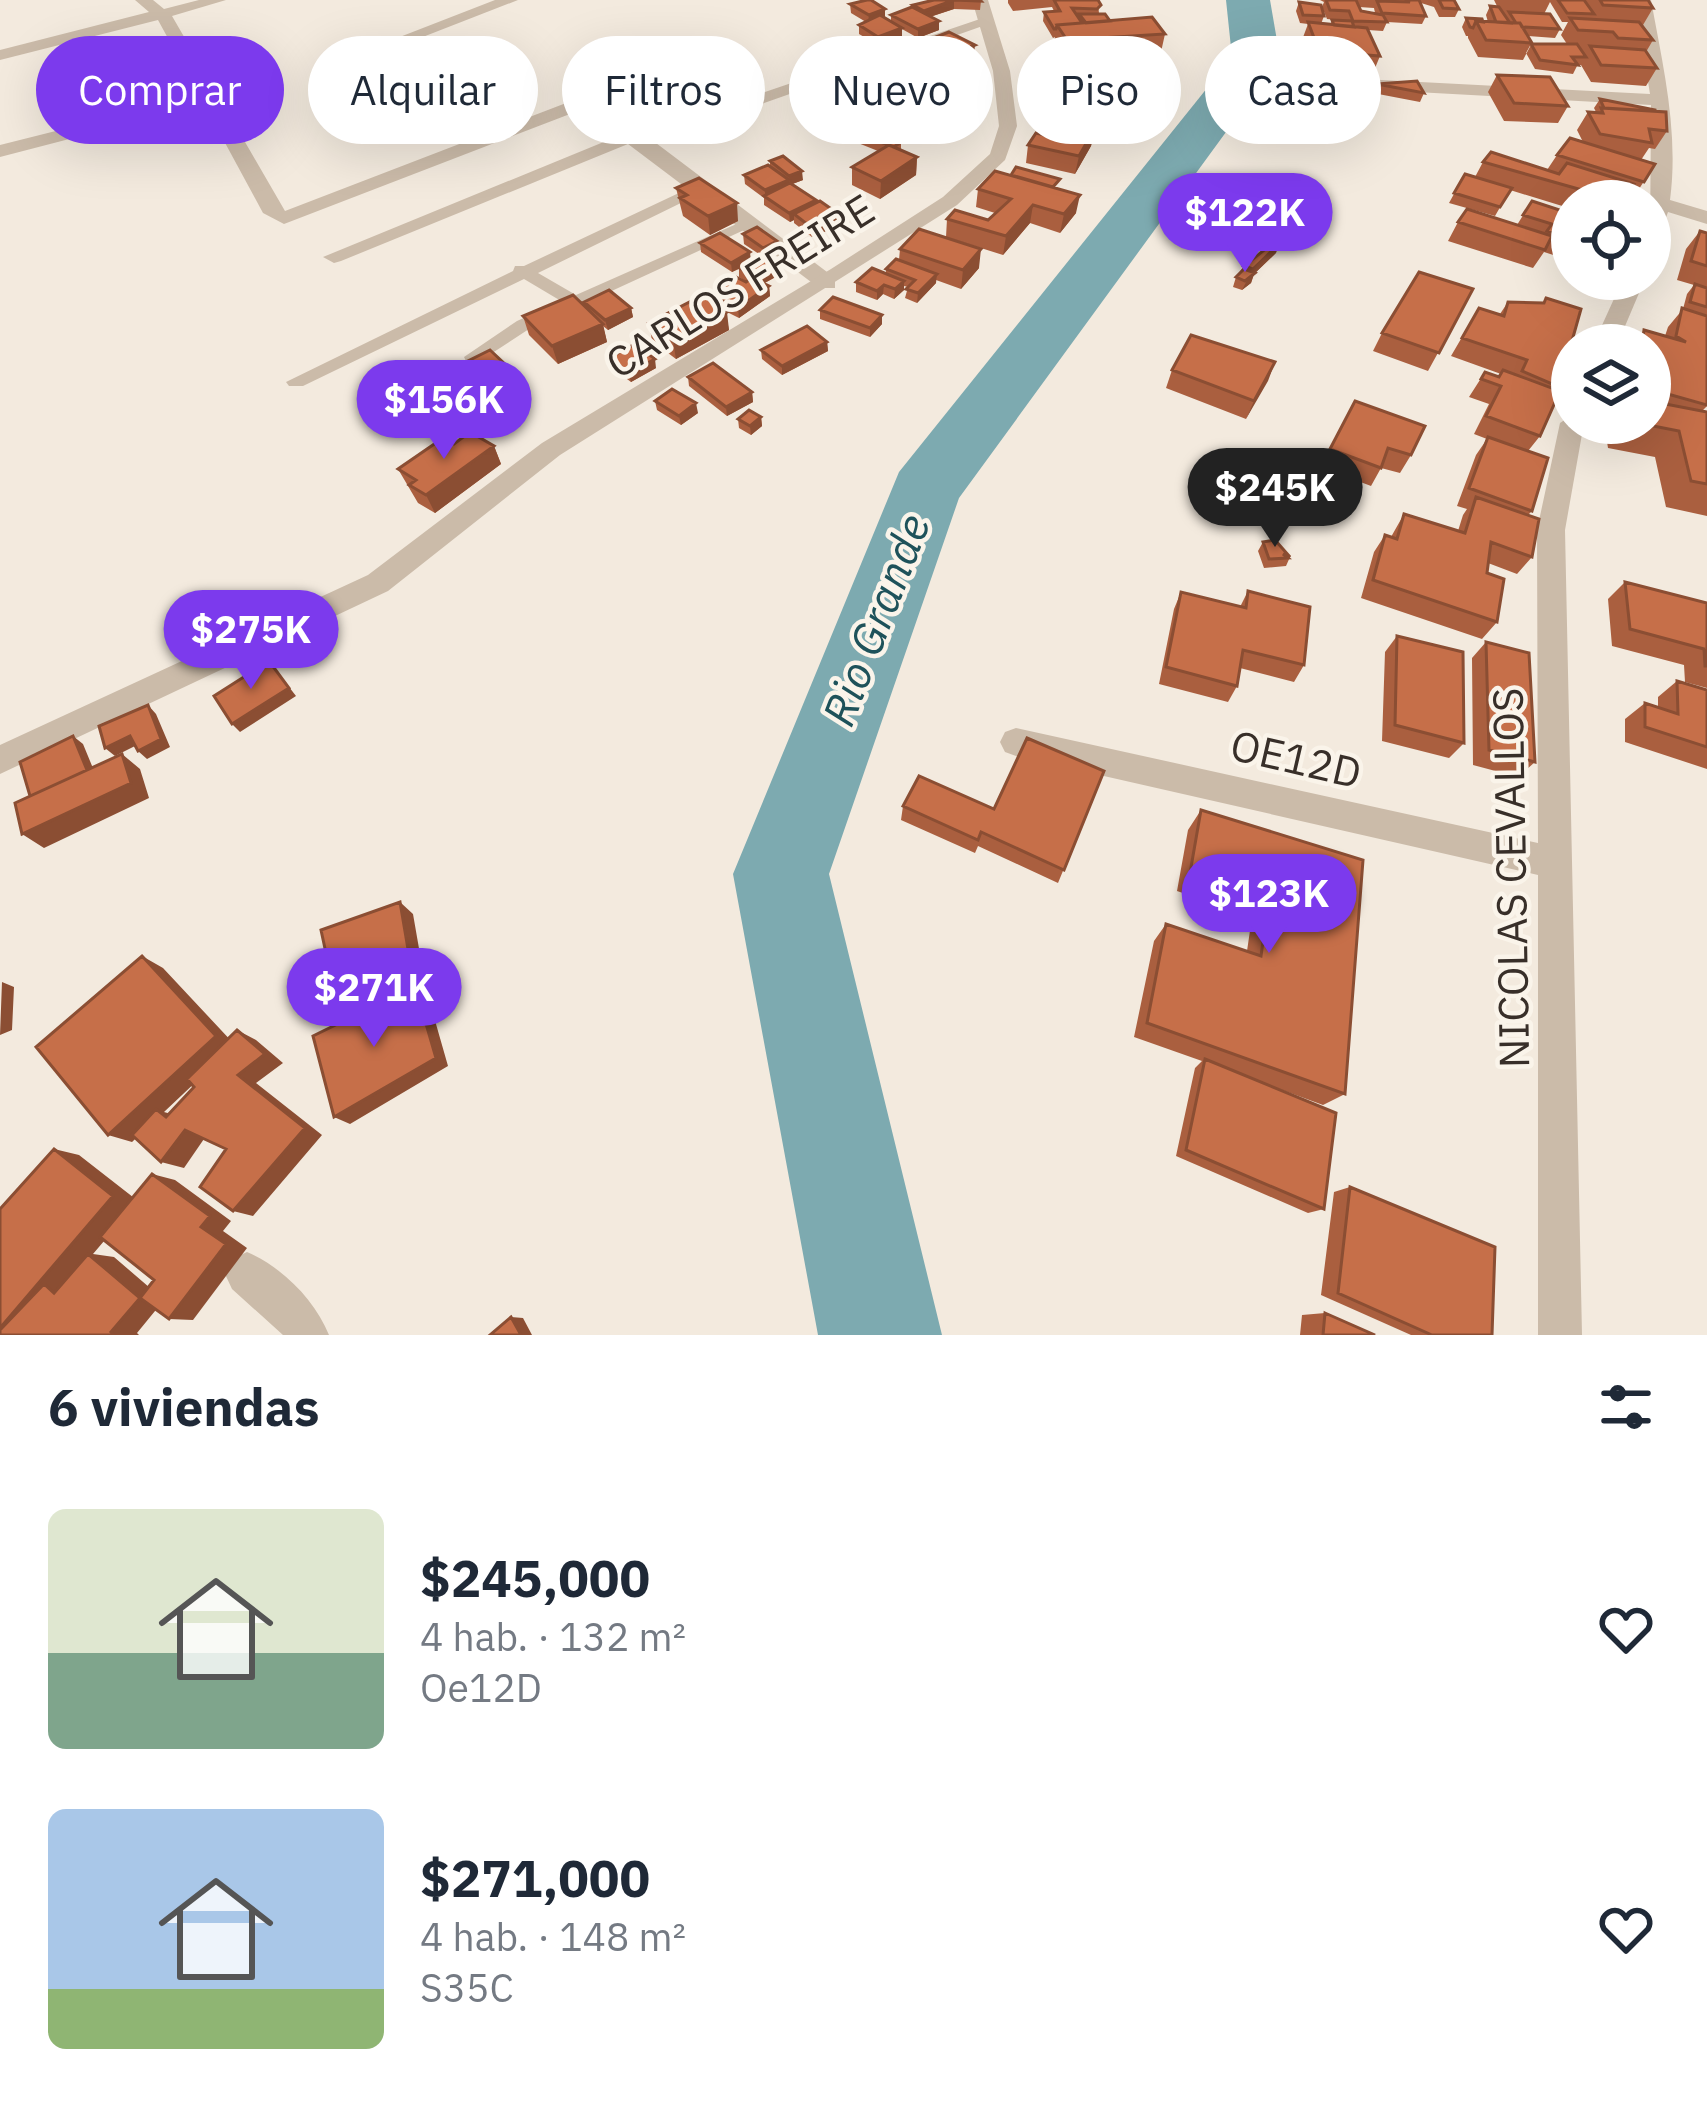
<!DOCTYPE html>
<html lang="es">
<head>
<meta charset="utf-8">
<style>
	body { margin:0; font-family:"IBM Plex Sans",sans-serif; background:#f2f2f3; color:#1f2937; height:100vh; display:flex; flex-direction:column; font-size:45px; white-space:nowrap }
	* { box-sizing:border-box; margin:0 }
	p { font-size:39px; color:#747a83 }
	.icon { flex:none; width:66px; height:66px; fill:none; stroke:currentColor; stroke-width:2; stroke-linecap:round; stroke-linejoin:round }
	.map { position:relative; height:1335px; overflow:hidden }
	.panel { display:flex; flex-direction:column; background:#fff; flex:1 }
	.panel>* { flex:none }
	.guide { position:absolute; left:36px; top:36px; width:1635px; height:108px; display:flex; gap:24px }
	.controls { position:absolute; left:1551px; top:180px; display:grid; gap:24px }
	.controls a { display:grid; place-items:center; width:120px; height:120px; border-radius:50%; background:#fff; box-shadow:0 12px 48px #0002; font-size:60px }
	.price { position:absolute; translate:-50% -102px; padding:0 27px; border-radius:42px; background:#7c3aed; color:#fff; font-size:39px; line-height:78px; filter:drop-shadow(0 3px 6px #0008) }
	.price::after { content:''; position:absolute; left:50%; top:72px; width:36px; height:27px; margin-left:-18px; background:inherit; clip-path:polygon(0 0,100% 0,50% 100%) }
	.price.on { background:#222; color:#fff }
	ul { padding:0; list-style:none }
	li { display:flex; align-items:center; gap:36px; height:300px; padding:0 48px }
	li span { display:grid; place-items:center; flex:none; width:336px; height:240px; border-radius:18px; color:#555 }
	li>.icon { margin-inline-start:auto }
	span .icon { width:144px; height:144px; fill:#fffc; stroke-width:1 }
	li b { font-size:51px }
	h2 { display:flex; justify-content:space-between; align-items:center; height:144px; padding:0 48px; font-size:51px }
	.chip { padding:0 42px; border-radius:54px; background:#fff; box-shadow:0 12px 48px #0002; font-size:42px; line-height:108px }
	.chip.on { background:#7c3aed; color:#fff }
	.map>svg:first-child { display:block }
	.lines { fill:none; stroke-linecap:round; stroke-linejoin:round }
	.river { fill:#7daab0; fill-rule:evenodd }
	.service { fill:#cbbba9; fill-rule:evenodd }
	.minor { fill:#cbbba9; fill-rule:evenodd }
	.tertiary { fill:#cbbba9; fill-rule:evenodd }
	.wall { fill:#aa5f3f; fill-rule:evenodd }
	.shaded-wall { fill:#8b4e33 }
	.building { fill:#c66f49; stroke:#8b4e33; stroke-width:3 }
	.labels { text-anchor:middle; stroke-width:9; stroke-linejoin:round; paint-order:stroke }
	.street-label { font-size:42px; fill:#382f29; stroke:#faf4ea }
	.water-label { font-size:45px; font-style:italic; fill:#1e525a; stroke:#faf4ea }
</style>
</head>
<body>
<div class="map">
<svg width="1707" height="1335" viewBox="0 0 1707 1335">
	<rect width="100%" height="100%" fill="#f3eade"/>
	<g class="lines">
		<path class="river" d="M1226,0h44l10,58 -321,440 -130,376 113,461h-124l-85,-461 166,-402 333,-415z"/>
		<path class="service" d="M681,192l6,2v6l-149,73 38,22 165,-73 14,3 -226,104 -49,32h-14l-2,-4 53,-36 44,-20 -37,-22 -221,107h-14l-3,-4 227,-111 2,-5h9z"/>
		<path class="minor" d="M135,0h18l11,9 35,-9h27l-54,16 113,195 289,-111h39l55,25 312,-106 14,3 -326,115 -58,-27 -27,-1 -299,115 -21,-11 -59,-109 -204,53v-12l199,-50 -41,-75 -158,40v-10l149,-38z
			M495,0h23l-144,56 51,61v8h-12l-57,-71z
			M1635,0h16c12,66 28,132 19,200l37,11v13l-39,-12 -11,30 -7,2 1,-139 -327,-18 -9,-5 9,-5 326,17z
			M628,132l24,8 183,138v10h-16l-191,-144 -287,117 -7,2 -11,-6z
			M1623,279h22l-28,66h-24z
			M1572,415v8h12l-19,107 17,805h-44v-460l-522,-119 -11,-4 -5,-10 5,-10 11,-4 522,115 -1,-313 23,-107z
			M247,1252c35,15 68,48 82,83h-46l-51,-46 -7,-15 7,-15z"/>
		<path class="tertiary" d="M972,0h16l22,71 7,55 -12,34 -48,45 -397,250 -172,136 -388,183v-29l368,-170 174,-132 289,-174 112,-72 47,-43 9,-28 -6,-55z"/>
	</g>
	<path class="wall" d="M934,0l47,1 -1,9 -26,-1 -24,8 9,4v9l-21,8 -16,-9v7l-24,9 -19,-11v-9l7,-3 -15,-9 -1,-9 41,18v-7l22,-7v-3z
		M1008,0h90l1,14 11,7 55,13 -4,18 -97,5 -10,-15 1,-5 -2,1 -10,-17 1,-9 10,-1 -2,-4 -39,4 -5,-8z
		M1320,0h134l5,9 -4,8h-16l-5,-10 -13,-4 5,13 -4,8 -35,-2 -4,9 -15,-1 12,26 -7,17 -26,-1 -2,-6 -33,-1 -10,-25 6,-16 -8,-1 -4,-12 3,-9 25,14 -3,8 10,1 1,-5 15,1 -20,-2 -5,-12 2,-5zM1359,7l15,1 1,5 -14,-2z
		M1494,0h154l5,8 -10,17 10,15 -7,12 11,16 -11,18 -55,-4 -10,-17 -4,1 -4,8 -38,-5 -9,-16 5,-9h36l-6,-9 7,-13h-6l-12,-20 -6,12 16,15 -5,9 -27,-2 4,7 -9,17 -45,-3 -10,-19v-2h-2l-4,-9 4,-9 22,4 -2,-7 4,-9h7z
		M918,44l56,10 -31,12 -25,-13z
		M851,69l44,9 -19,11 -15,-7 15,24 15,3v9l-24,11 34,13v8l16,7 -1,18 -36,24 -28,-14v-18l26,-16 -25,-10v-8l-8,-5 1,-10 -32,-20v-18l37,-4z
		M1497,75l71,31 -10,17 -54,-2 -16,-29z
		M1042,82l52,30 -3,15 4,1 -4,18 -16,28 -49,-11 2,-18 29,-7 6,-9 -24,-1z
		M1377,84l47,9 -4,9 -47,-9z
		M1600,99l67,32 -12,18 -6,-1 -8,12 14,4 -23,36 -7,-2 -1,3h-52v8l-62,-19 -15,26 -46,-13 16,-29 10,3 8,-15 64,8 10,-15 26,-13 -6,-12 11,-18h8l-2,-4z
		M770,161l33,19 -11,4 24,16 1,3 23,22 -28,12 -18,-14v-3l-4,2 -26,-17v-7l-19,-14 -1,-9 26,-8z
		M676,188l62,33 -28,14 -27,-19z
		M978,189h80l18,24 -16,20 -30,-10 -27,32 -57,-18 1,-18 41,1 7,-7 -19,-6z
		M1532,201l40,13v47l-28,-9 -11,16 -85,-27 10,-19 59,3z
		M1700,231l7,2v173l-5,5 5,1v104l-41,-9 -11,-50 -47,-9 -4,-25h46v-78h-17l11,-15 21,6 3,-9 15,-18 4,-15 7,-9 -17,-5 9,-31z
		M743,234l35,16 -12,6 15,18 -18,10 6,2 1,10 -31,22 -14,-7 4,19 -53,29 -24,-18 -3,-18 62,-22 -1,-7 37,-12 -8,-5v-8l-7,3 -31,-20 -1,-9 51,18 11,-5 -18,-12z
		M900,249l79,19 -18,21 -25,-9v3l-19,20 -12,-5 3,-11 -4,-1v4l-10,9 -11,-5 -6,6 -21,-8v-10l30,-8v-5l13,-9z
		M1276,253l-22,21 -3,9 -9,7 -9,-3 3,-10 8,-11z
		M1473,289l-45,82 -55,-20 9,-18z
		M1546,298l13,89 -19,49 -12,15 4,60 -4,4 4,42 -15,17 -29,-11 -1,10 10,49 -15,17 -121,-41 13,-46 11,-17 6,2 13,-23 54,17 5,-16 4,-6 -10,-3 19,-51 11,-16 -13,-5 15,-30 -20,-7 16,-25 14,5 2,-3 -50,-18 28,-48 21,6 8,-12 35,1z
		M584,302l47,6 2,9 -25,13 -5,-4 4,16 -49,22 -29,-29 -6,-19 62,-10z
		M820,310l62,5v9l-12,13 -50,-18z
		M827,342l1,9 -46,24 -20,-16 -1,-9z
		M609,358l47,10 -25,14 -20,-15z
		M1275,362l-29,57 -80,-31 6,-18z
		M458,366l68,24 -31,16 -33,-31z
		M688,377l64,15 1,10 -26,14 -38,-30z
		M655,401l43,12 -17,12 -24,-15z
		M1355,401l56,54 -11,18 -19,-5 -10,18 -50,-19z
		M761,417l1,9 -11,9 -12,-7 -1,-9z
		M454,444l40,2 7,18 -66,49 -17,-10 -20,-34z
		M1263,542l27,15 -4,9 -22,2 -6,-17z
		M1625,582l82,21v85l-22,-6 -1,-17 -72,-19 -4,-47z
		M1248,591l56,74 -10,17 -54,-14 -3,18 -9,16 -69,-18 15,-75 7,-17 59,15z
		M1397,636l67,107 -15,15 -67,-17 3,-89z
		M1486,642l49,120 -17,15 -45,-12 -1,-107z
		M1677,681l30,9v79l-82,-27v-23l20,-16 13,4v-10z
		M1104,771l-46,112 -80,-37 -3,7 -74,-33 2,-14 91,3z
		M1201,810l162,50 -18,234 -22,11 -49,-18 50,122 -16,4 -132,-57 19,-88 7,-7 -68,-24 20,-96 12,-17 81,27 5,-34 -75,-26 11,-61z
		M1350,1187l142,148h-81l-90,-40 13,-103z
		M1325,1313l50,22h-75l2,-20z"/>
	<path class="shaded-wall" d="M954,0v9l-31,10 1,-8z
		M885,9v9l-17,5 1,-8z
		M939,21v9l-21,8v-9z
		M902,28v8l-24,9v-8z
		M975,45l-1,9 -31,12 1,-9z
		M895,70v8l-19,11v-9z
		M876,91v18l-27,11v-18z
		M891,109v9l-36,16v-9z
		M1095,128l-4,18 -16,28 4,-18z
		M917,157l-1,18 -36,24 1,-18z
		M802,171l1,9 -13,5 -1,-9z
		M789,180l1,9 -25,8v-7z
		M1080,195l-4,18 -16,20 4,-19z
		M816,200l1,9 -23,5v6l-4,2 -1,-9z
		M737,203l1,18 -28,14 -2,-19z
		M1033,205l-3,18 -27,32 3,-19z
		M840,215v10l-28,12v-9z
		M777,241l1,9 -14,7 -1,-9z
		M1280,243l-4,10 -22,21 -3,9 -9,7 11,-21z
		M981,249l-2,19 -18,21 2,-19z
		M750,252l1,10 -19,10 -1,-9z
		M780,265l1,9 -26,14v-10z
		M937,274l-1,9 -19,20 1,-10z
		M904,281v9l-10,9 1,-10z
		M884,285l-1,9 -6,6v-9z
		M769,286l1,10 -31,22 -1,-10z
		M631,308l2,9 -25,13 -3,-10z
		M727,312l2,18 -53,29 -3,-18z
		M882,315v9l-12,13v-9z
		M603,324l4,18 -49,22 -6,-18z
		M827,342l1,9 -46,24v-9z
		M655,359l1,9 -25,14 -2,-9z
		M1275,362l-7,19 -22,38 8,-18z
		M523,381l3,9 -31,16 -4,-9z
		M752,392l1,10 -26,14 -1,-9z
		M696,403l2,10 -17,12 -2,-9z
		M761,417l1,9 -11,9 -1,-9z
		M494,446l7,18 -66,49 -9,-18z
		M269,661l27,35 -56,36 -8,-8z
		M148,705l8,9 14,33 -23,12 -9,-8z
		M73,736l10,8 14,34 -55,29z
		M130,736l9,8 -24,12 -10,-8z
		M122,754l18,15 9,29 -105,50 -22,-14z
		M400,902l13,12 8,46 -74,31 -15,-10z
		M142,956l21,12 72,77 -71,67 14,4 -12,1 -4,-4 -30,29 -24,-7z
		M2,982l12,5 -2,43 -12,5z
		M415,986l13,10 20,70 -98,58 -16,-7z
		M237,1030l19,10 27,23 -27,20 66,52 -69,81 -20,-5z
		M185,1130l21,6 -22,32 -23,-6z
		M54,1149l25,6 59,46 -45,53 21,3 50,43 -27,33 2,2h-139z
		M152,1174l23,6 56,41 -8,10 24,17 -54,72 -24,-1 32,-92z
		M511,1317l12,1 9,17h-11z"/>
	<path class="building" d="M867,0h4l14,9 -16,6 -19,-11z
		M934,0h46l1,1 -27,-1 -30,11 -11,-6z
		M1054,0h44l3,5 -4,4 -25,-1 10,15 -25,2 -1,4h-2l-10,-17 16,-1z
		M1326,0h30l5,11 22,4 4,7 -34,-1 -4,-10 -19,-1z
		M1405,0h14l7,16 -44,-3 -5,-12 33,1z
		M1439,0h15l5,9 -16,-1z
		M1558,0h26l10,14 -27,-1z
		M1600,0h48l5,8 -50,-3z
		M1299,2l22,3 3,11 -21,-1z
		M1490,6l9,1 11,16 -14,-1z
		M912,7l27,14 -21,8 -27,-14z
		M1509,12l41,2 10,15 -38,-2 -2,-4h-4z
		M1079,14h26l5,7 -24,2z
		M880,15l22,13 -24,9 -19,-12z
		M1152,17l13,17 -98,6 -10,-15z
		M1466,18l16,1 1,3 -7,-1 -3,7 -3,-1z
		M1570,18l69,4 14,18 -35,-2 -5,-6 -35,-2z
		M1332,20l20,1 2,6 -20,-2z
		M1476,21l44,2 12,20 -46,-3z
		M1308,22l59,6 13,28 -26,-2 -3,-5 -33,-1z
		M949,32l26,13 -31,12 -26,-13z
		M1531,44h46l9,13h-14l6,8 -38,-5z
		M1590,46l55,4 12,18 -56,-3z
		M872,59l23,11 -19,10 -25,-11z
		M841,70l35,21 -27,11 -35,-22z
		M1497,75l53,2 18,29 -54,-3z
		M1417,81l7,12 -47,-9z
		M1042,82l51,3 1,27 -53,-2z
		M1600,99l55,11v1l-51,-3z
		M881,104l10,5 -36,16 -10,-6z
		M1601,108l65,4 1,19 -18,-2 3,14 -52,-9 -12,-22 15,1z
		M1067,122l28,6 -16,28 -51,-11 8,-12 21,5z
		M862,127l39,15 -7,5 -41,-15z
		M1570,138l85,26 -11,18 -87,-27z
		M889,145l28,12 -36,24 -29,-14z
		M1491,152l68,22 8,-11 67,21 -10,17h-3l-138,-39z
		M783,156l19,15 -13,5 -19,-15z
		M768,165l21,15 -24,10 -21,-15z
		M1016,167l44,12 -7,8 -42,-12z
		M995,171l85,24 -16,19 -31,-9 -27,31 -59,-17 8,-9 33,10 23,-21 -33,-10z
		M1465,174l47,14 -12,19 -46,-14z
		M699,178l38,25 -29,13 -28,-18 7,-3 -11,-7z
		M790,183l26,17 -27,13 -25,-17z
		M820,201l20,14 -28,13 -18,-14z
		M1532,201l40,13v25l-25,-8 5,-7 -29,-9z
		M1467,209l85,27 -7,14 -87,-28z
		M757,227l20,14 -14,7 -20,-14z
		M919,229l62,20 -18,21 -63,-21z
		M1700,231l7,2v33l-16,-5z
		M720,233l30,19 -19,11 -31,-20z
		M1277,240l3,3 -27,26 -9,-3z
		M764,254l16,11 -25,13 -17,-11z
		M896,259l41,15 -19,19 -12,-4 9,-9 -29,-11z
		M872,268l32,13 -9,8 -11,-4 -7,6 -21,-9z
		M1244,269l11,4 -10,8 -9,-4z
		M1419,272l54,17 -34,64 -57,-20z
		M736,277l10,5 6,-4 17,8 -31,22 -28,-14z
		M1695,284l12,4v19l-17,-5z
		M609,290l22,18 -26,12 -21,-18z
		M573,295l30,29 -51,22 -29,-30z
		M703,295l24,17 -54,29 -24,-18z
		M833,297l49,18 -12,13 -50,-18z
		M1546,298l35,11 -22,78 -37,-16 5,-11 -65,-22 17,-30 25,8 4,-14 36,1z
		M1682,308l25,8v89l-57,-16v-44h-8l2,-15 42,12 -10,-6z
		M807,326l20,16 -45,24 -21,-16z
		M1191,335l84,27 -21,39 -82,-31z
		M635,344l20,15 -26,14 -20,-15z
		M490,350l33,31 -32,16 -33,-31z
		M713,363l39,29 -26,15 -38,-30z
		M1503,370l57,21 -20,45 -54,-20 15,-30 -20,-7 4,-7 14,5z
		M672,389l24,14 -17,13 -24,-15z
		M1355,401l70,25 -14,29 -23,-7 -7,20 -51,-19z
		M1650,401l57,11v72l-16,-3 -12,-50 -41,-8h12z
		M749,410l12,7 -11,9 -12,-7z
		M470,432l24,14 -68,49 -17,-10 7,-5 -18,-11 45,-31 11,6z
		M1488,437l60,21 -16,53 -63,-23z
		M1476,497l63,22 -7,38 -41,-15 -4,31 17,6 -7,43 -124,-42 12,-45 12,4 7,-25 61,19z
		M1275,540l15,17 -7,-3 5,4 -19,1 -6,-17z
		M1625,582l82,21v63h-2l-1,-17 -74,-20z
		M1248,591l62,16 -6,58 -61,-15 -6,36 -71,-19 15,-75 65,16z
		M1397,636l66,16 1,91 -69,-18z
		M1486,642l43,11 6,109 -46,-12z
		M269,661l20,27 -57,36 -18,-28z
		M1677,681l30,9v57l-62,-20v-24l33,11z
		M148,705l13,34 -23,12 -8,-15 -25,12 -6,-22z
		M73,736l14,34 -57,26 -10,-34z
		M1027,738l77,33 -40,99 -83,-38 -3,8 -75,-34 16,-30 75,33z
		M122,754l9,29 -109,51 -7,-31z
		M1201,810l162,50 -18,234 -198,-71 19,-99 95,32 8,-57 -79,-26z
		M400,902l8,47 -76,32 -11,-51z
		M142,956l74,80 -108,99 -72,-88z
		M415,986l21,72 -102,59 -21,-81z
		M237,1030l28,24 -27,21 67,53 -72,83 -33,-24 26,-38 -41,-19 -24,32 -29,-27 24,-26 10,8 28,-30 -7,-8z
		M1205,1059l131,54 -12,96 -138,-59z
		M54,1149l59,47 -113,132v-119z
		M152,1174l58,42 -9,11 25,17 -57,75 -29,-21 14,-18 -54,-43z
		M1350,1187l145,60 -3,88h-60l-94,-42z
		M88,1254l52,44 -29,34 3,3h-114v-5l44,-46 10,9z
		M1325,1313l50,22h-52z
		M511,1317l10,18h-31z"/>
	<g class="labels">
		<g class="street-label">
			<text transform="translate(740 286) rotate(-32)" y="15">CARLOS FREIRE</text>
			<text transform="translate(1296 759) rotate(13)" y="15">OE12D</text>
			<text transform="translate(1511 878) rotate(-91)" y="15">NICOLAS CEVALLOS</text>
		</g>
		<g class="water-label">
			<text transform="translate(876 620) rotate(-69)" y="16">Rio Grande</text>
		</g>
	</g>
</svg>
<div class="controls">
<a><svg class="icon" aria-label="locate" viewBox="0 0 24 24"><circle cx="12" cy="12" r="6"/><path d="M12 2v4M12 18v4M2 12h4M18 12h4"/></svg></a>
<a><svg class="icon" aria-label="layers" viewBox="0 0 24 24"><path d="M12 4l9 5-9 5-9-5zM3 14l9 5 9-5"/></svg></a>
</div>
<b class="price" style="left:1245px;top:275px">$122K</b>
<b class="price" style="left:444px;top:462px">$156K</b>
<b class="price on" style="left:1275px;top:550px">$245K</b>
<b class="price" style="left:251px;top:692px">$275K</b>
<b class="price" style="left:1269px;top:956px">$123K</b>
<b class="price" style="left:374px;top:1050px">$271K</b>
<div class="guide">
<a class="chip on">Comprar</a>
<a class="chip">Alquilar</a>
<a class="chip">Filtros</a>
<a class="chip">Nuevo</a>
<a class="chip">Piso</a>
<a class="chip">Casa</a>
</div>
</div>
<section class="panel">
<h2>6 viviendas<svg class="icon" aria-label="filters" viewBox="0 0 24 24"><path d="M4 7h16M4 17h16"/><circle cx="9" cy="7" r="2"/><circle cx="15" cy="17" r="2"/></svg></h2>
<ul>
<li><span style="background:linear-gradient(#dfe7d0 60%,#7fa58c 0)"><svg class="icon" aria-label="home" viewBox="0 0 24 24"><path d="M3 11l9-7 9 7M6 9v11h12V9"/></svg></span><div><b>$245,000</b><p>4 hab. · 132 m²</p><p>Oe12D</p></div><svg class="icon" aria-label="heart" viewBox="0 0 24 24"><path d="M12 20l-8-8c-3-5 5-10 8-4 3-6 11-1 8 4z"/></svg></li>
<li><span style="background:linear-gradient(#a9c7e8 75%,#8fb573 0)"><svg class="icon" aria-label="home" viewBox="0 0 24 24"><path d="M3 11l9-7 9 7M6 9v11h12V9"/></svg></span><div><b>$271,000</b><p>4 hab. · 148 m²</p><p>S35C</p></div><svg class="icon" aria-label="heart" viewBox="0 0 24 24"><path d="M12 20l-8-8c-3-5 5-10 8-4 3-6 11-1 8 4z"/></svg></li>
</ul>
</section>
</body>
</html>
